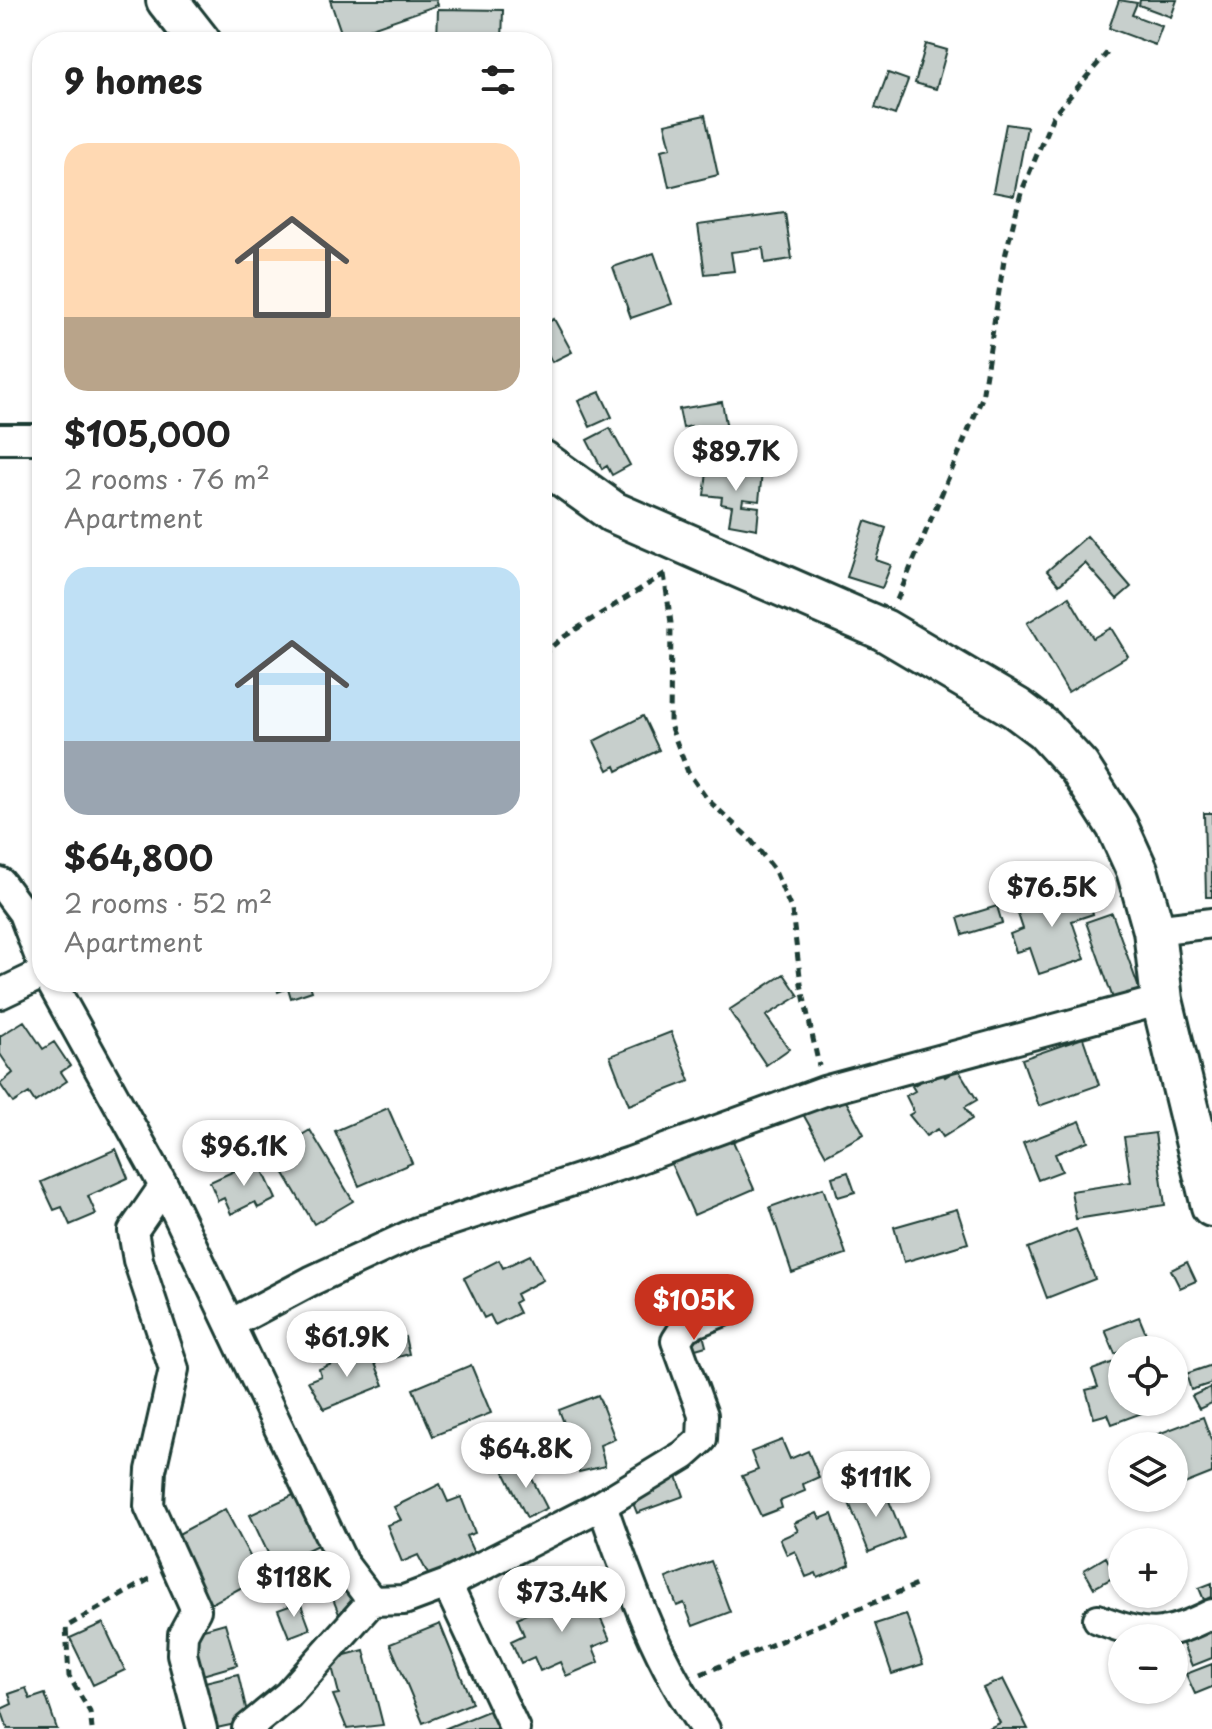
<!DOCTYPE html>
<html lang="en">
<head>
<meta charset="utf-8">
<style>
	body { margin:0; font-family:"Playpen Sans",sans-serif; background:#f2f2f2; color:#222; height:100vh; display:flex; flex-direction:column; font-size:30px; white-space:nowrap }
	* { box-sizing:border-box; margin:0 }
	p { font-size:26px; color:#767676 }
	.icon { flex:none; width:44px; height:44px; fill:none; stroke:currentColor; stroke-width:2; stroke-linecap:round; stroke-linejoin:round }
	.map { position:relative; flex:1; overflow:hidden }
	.sheet { position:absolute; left:32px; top:32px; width:520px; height:960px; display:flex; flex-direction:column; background:#fff; border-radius:32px; box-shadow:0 2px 6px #0004 }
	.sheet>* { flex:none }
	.tools { position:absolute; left:1108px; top:1336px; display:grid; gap:16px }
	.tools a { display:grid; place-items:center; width:80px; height:80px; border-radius:50%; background:#fff; box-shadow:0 2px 6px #0004; font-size:40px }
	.price { position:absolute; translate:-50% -68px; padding:0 18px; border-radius:28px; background:#fff; color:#222; font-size:26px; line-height:52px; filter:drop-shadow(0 2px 4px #0008) }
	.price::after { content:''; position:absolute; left:50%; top:48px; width:24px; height:18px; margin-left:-12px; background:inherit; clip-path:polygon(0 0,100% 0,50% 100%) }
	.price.active { background:#c8321e; color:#fff }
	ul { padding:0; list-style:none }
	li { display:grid; align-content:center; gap:16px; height:424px; padding:0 32px }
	li span { display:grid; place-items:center; height:248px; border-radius:24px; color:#555 }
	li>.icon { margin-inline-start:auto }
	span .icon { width:144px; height:144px; fill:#fffc; stroke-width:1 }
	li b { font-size:34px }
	h2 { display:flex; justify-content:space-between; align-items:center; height:96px; padding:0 32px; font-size:34px }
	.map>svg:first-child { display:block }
	.building { fill:#c7cfcc; stroke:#1f3d34; stroke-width:2 }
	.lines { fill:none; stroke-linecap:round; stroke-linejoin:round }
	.street-casing { stroke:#1f3d34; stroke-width:34 }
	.secondary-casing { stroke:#1f3d34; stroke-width:46 }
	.path { stroke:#1f3d34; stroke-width:5; stroke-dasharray:8 6; stroke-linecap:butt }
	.street { stroke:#fff; stroke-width:28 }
	.secondary { stroke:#fff; stroke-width:40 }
</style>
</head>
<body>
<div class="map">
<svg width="1212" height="1729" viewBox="0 0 1212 1729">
	<rect width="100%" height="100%" fill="#fff"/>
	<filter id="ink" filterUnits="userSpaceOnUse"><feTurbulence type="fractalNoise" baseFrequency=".0125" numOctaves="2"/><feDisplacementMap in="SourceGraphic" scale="16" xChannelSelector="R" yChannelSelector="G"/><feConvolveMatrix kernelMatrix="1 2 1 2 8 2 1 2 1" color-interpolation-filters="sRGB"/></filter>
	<g filter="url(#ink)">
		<path class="building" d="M330,0h106l2,5 -95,33z
			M1119,0l18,3 -5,12 30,11 -7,19 -46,-17z
			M1140,0h37l-6,17 -32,-12z
			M438,9l65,1 -1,32h-65z
			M926,44l21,6 -11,39 -21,-6z
			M888,73l20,7 -13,35 -20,-7z
			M705,115l13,60 -49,12 -8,-37 10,-2 -6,-24z
			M1006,124l21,3 -13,69 -21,-4z
			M785,213l7,46 -27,4 -2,-15 -32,4 3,19 -29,3 -7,-49z
			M654,253l18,51 -41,14 -18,-51z
			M554,319l18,33 -20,10 -10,-19v-17z
			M600,392l12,25 -22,10 -12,-26z
			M722,402l6,32 -35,7 -2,-15 -8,2 -4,-19z
			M610,428l20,37 -18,10 -5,-9 -5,3 -15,-29z
			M708,465l54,7 -3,29 -16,-2 -1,6 17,2 -2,22 -28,-5 3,-18 -11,-2 1,-7 -18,-2z
			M865,521l21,7 -10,32 15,5 -9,23 -35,-11z
			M1087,536l44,51 -14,12 -32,-36 -26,22 -12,-14z
			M1069,597l24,41 18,-10 17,28 -60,36 -41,-69z
			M643,716l16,34 -42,21 -2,-5 -7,4 -14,-29z
			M1204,813h8v84h-6z
			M1084,887l9,27 -21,7 13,38 -46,15 -9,-26 -14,4 -6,-18 13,-5 -8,-24 46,-15 2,4z
			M997,906l5,17 -39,12 -5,-17z
			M1112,913l30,84 -26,10 -30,-85z
			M784,974l15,22 -33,20 23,33 -23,16 -37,-55z
			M275,982h34l3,9 -21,7 -3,-10 -10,4z
			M24,1021l19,28 11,-7 16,24 -9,6 6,9 -32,21 -6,-9 -16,10 -13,-19 13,-11 -13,-19v-18z
			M671,1032l19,49 -61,24 -19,-49z
			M1083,1038l16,47 -60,21 -17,-47z
			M958,1069l19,31 -12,7 7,12 -29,18 -5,-8 -12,7 -17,-21 5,-3 -8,-16 9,-5 -3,-5 29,-16 4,7z
			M841,1092l23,42 -38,21 -23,-41z
			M388,1108l24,55 -53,23 -24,-55z
			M1080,1121l8,20 -33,13 7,17 -24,9 -15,-37z
			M310,1130l43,71 -39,23 -42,-71z
			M729,1132l25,57 -60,26 -25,-56z
			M1155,1133l10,72 -89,14 -5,-28 60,-9 -7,-45z
			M116,1149l12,29 -40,18 8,18 -26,11 -8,-18 -8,3 -13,-28z
			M258,1160l18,39 -18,9 -3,-6 -24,12 -7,-16 -6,3 -8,-19z
			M848,1172l7,20 -17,5 -6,-20z
			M823,1188l23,66 -54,19 -22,-66z
			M957,1209l11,34 -64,19 -10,-35z
			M1076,1229l19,50 -48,19 -19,-50z
			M530,1255l13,25 -27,14 3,6 -5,3 5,10 -24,12 -5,-10 -6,3 -20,-40 35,-18 4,8z
			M1187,1262l9,19 -16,7 -9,-18z
			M1139,1317l10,24 -34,13 -10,-24z
			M702,1331l4,15 -21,6 -4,-14z
			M405,1337l4,17 -15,4 -5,-16z
			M369,1349l15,36 -60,24 -16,-28 13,-5 -2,-7z
			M1122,1359v43h37l2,4 -49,18 -4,-10 -14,4 -8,-28 12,-3 -6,-17z
			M471,1365l20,48 -58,23 -20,-47z
			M1212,1365v18l-21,7 -5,-16z
			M1211,1387l1,16 -13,6 -7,-13z
			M598,1395l17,44 -15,6 5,21 -26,6 -4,-19 -20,7 -11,-30 20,-7 -5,-13z
			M1203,1417l9,25v31l-30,12 -8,-21v-18h-21l-3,-9z
			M782,1440l8,19 18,-8 11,26 -16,7 2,7 -25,10 2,7 -21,8 -19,-40 16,-6 -7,-18z
			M524,1463l23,45 -20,10 -23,-46z
			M677,1476l7,20 -47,17 -8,-20z
			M440,1484l8,18 13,-5 14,36 -9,3 8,17 -45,23 -11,-21 -16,7 -15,-37 14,-5 -7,-13z
			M883,1486l21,52 -35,14 -21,-52z
			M304,1490l24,50 -54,26 -24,-51z
			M225,1509l36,68 -52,28 -36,-68z
			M817,1513l3,6 12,-5 18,51 -32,13 -2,-5 -10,4 -11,-26 -8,4 -7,-16 18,-8 -4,-8z
			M1106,1557l10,19 -22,12 -10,-18z
			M711,1561l19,51 -37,14 -9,-23 -7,3 -11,-28z
			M345,1577l14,35 -18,7 -14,-35z
			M1212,1583v14l-8,3 -5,-12z
			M587,1587l23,53 -17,7 6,15 -33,14 -6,-14 -20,9 -6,-14 -13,6 -10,-22 13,-6 -7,-17z
			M300,1602l10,27 -21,8 -11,-27z
			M906,1614l17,50 -31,10 -17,-50z
			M1212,1622v36l-20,8 -13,-31z
			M103,1623l22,47 -32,15 -23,-47z
			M225,1623l12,42 -38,11 -13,-42z
			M440,1624l32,79 -49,20 -33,-79z
			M364,1650l19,75 -36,4 -14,-34 6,-1 -9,-35z
			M1212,1664v23l-17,7 -9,-20z
			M238,1674l11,47 -37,8 -11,-46z
			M1003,1679l25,50h-41l13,-6 -17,-35z
			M26,1688l4,11 15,-5 12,35h-49l-7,-20 11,-5 -3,-10z
			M493,1709l8,20h-57z"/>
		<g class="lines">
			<defs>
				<path id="street" d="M0,439h42
					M0,882l23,31 19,50
					M1154,930l58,-7
					M51,982l113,204 179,377 29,38 32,-1 43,-16 155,-79 82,-50 18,-16 1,-24 -27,-74 9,-14 53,-22
					M0,994l42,-20
					M164,1186l-31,45 5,29 36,109 -23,101 -2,36 47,104 -13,24 -1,20 20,75
					M230,1324l81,-43 106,-49 213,-70 194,-71 338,-91
					M602,1505c28,79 54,155 103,224
					M447,1584l68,145
					M1098,1619c49,19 66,19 114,-5
					M247,1729l41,-34 84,-94"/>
				<path id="secondary" d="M167,0l33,42
					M542,461l71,51 271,118 132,78 28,21 35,38 38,59 20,44 17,60 8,70 50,206"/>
			</defs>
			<use href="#street" class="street-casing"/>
			<use href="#secondary" class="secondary-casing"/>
			<path class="path" d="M664,574l7,49 -1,102 18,47 19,27 43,40 24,30 18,42 9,73 18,82
				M897,600l85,-202 22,-138 17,-67 32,-77 54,-63
				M542,655l20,-17 104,-65
				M701,1674l215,-89
				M92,1729l-2,-17 -21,-36 -3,-49 85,-49"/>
			<use href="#street" class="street"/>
			<use href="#secondary" class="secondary"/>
		</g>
	</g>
</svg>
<div class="tools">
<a><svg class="icon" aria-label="locate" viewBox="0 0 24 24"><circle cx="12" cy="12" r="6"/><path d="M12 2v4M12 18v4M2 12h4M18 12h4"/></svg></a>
<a><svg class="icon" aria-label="layers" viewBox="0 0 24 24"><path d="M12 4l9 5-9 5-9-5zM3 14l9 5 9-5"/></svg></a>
<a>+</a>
<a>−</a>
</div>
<b class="price" style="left:736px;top:493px">$89.7K</b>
<b class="price" style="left:1052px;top:929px">$76.5K</b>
<b class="price" style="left:244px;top:1188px">$96.1K</b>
<b class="price active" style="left:694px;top:1342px">$105K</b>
<b class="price" style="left:347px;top:1379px">$61.9K</b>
<b class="price" style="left:526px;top:1490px">$64.8K</b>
<b class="price" style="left:876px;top:1519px">$111K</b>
<b class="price" style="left:294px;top:1619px">$118K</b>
<b class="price" style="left:562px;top:1634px">$73.4K</b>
<section class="sheet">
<h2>9 homes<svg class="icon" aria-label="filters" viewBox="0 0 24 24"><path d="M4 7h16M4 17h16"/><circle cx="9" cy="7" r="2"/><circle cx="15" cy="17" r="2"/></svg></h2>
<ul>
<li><span style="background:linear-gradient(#ffd9b3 70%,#b9a48a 0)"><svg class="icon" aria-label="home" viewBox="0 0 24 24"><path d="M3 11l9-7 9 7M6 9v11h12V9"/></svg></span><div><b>$105,000</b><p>2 rooms · 76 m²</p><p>Apartment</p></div></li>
<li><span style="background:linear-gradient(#bfe0f5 70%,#9aa5b1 0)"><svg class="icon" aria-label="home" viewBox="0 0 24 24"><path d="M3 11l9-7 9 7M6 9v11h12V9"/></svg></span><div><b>$64,800</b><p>2 rooms · 52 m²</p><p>Apartment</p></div></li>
</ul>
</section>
</div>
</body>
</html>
